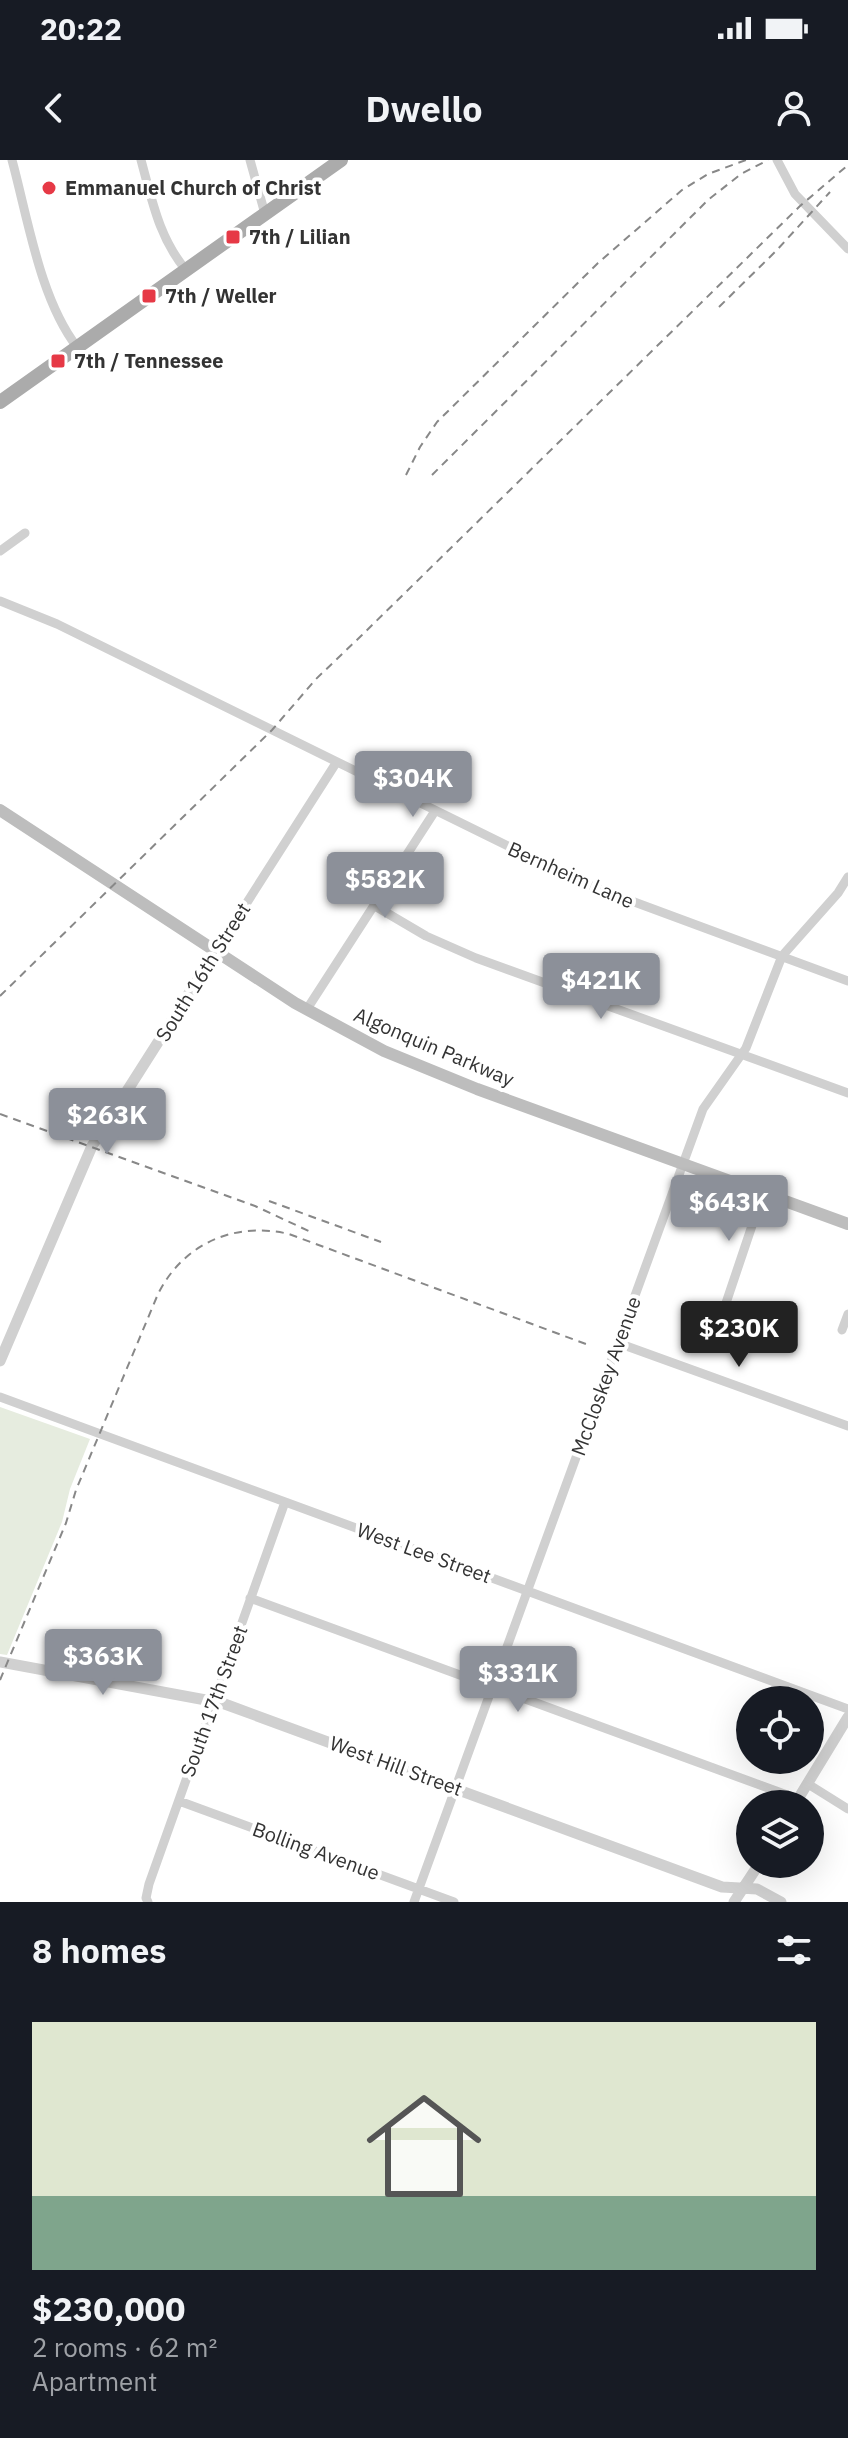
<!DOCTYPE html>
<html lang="en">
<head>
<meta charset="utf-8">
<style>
	body { margin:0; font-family:"IBM Plex Sans",sans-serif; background:#242831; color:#f1f3f6; height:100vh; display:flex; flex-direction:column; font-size:30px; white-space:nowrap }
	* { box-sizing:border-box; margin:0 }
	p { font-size:26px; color:#9ea1a6 }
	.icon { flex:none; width:44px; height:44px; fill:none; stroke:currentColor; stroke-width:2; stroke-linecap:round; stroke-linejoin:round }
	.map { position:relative; height:1742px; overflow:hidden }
	.sheet { display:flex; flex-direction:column; background:#171b24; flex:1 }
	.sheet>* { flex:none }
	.buttons { position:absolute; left:736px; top:1526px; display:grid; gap:16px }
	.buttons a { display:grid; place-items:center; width:88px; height:88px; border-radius:50%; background:#171b24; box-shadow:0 8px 32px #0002; font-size:40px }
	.price { position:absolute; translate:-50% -68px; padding:0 18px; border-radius:8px; background:#8c9099; color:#fff; font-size:26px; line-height:52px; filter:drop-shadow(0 2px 4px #0008) }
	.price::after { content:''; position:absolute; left:50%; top:48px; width:24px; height:18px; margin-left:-12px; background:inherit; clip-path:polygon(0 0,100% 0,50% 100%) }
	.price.selected { background:#222; color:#fff }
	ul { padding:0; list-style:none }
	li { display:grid; align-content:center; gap:16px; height:424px; padding:0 32px }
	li+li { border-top:2px solid #363941 }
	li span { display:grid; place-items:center; height:248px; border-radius:0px; color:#555 }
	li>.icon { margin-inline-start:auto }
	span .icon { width:144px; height:144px; fill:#fffc; stroke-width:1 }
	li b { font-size:34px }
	h2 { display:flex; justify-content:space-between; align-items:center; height:96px; padding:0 32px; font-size:34px }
	.status { display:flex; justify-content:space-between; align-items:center; height:56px; padding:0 40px; background:#171b24; direction:ltr }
	.status svg { height:22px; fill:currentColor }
	header { display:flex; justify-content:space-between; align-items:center; height:104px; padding:0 32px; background:#171b24; font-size:36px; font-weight:700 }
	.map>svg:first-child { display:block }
	.green { fill:#e6ecdf }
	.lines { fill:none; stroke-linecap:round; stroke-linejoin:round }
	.minor { stroke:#d0d0d0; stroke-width:9 }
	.tertiary { stroke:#d0d0d0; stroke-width:11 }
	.secondary { stroke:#bdbdbd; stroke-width:12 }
	.primary { stroke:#ababab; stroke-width:14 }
	.rail { stroke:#888; stroke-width:2; stroke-dasharray:8 6; stroke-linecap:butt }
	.poi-dot { fill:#e63946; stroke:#fff; stroke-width:3 }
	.labels { text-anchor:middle; stroke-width:8; stroke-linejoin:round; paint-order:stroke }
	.poi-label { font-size:20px; font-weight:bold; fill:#333; stroke:#fff; text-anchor:start }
	.street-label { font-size:20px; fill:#333; stroke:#fff }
</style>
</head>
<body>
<div class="status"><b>20:22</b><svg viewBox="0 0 49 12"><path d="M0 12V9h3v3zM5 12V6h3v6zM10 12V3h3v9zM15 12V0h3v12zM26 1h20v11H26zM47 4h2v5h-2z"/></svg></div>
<header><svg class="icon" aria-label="back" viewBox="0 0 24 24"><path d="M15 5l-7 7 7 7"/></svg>Dwello<svg class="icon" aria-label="person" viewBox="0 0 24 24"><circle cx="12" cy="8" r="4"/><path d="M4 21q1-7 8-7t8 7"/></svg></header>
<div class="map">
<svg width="848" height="1742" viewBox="0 0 848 1742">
	<rect width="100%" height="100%" fill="#fff"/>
	<path class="green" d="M0,1247l90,32 -20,50 -8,33 -55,133 -7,-1z"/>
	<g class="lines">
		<path class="minor" d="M12,0c16,59 28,139 65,187
			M141,0c11,40 18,78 45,110
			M250,0l15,54
			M777,0l18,34 53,55
			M0,391l25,-18
			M0,441l57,23 526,259 265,98
			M375,746l51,30 50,22 372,135
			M216,791l120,-188
			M307,849l128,-198
			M726,1143l37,-110
			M842,1170l6,-16
			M618,1183l230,83
			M0,1237l848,312
			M250,1438l548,201
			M808,1624l40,25
			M179,1641l275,101
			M148,1742l-2,-4 3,-14 136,-382
			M414,1742l289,-793 43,-61 36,-92 56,-63 10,-16"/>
		<path class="tertiary" d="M0,1201l92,-215 124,-195
			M0,1502l222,41 500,184 35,2 24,13
			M795,1644l53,-87
			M734,1742l25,-38"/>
		<path class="secondary" d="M0,650l295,193 89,48 93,38 371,135"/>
		<path class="primary" d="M0,242l341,-242"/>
		<path class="rail" d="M719,147l57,-56 54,-59
			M406,315l14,-28 17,-25 161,-159 84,-73 26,-16 38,-14
			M432,315l276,-275 33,-26 27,-14
			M0,836l272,-266 44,-51 46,-44 438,-429 48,-41
			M0,954l255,92 58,27
			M269,1041l112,41
			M0,1520l66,-157 10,-33 82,-196c25,-50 76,-73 131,-60l297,110"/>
	</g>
	<g class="poi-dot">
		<circle cx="49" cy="28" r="8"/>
		<rect x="225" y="69" width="16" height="16" rx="4"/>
		<rect x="141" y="128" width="16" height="16" rx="4"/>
		<rect x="50" y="193" width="16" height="16" rx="4"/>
	</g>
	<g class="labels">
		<g class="poi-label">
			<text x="65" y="35">Emmanuel Church of Christ</text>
			<text x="249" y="84">7th / Lilian</text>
			<text x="165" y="143">7th / Weller</text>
			<text x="74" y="208">7th / Tennessee</text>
		</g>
		<g class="street-label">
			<text transform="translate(571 715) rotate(24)" y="7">Bernheim Lane</text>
			<text transform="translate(203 812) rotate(-58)" y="7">South 16th Street</text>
			<text transform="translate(434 887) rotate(23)" y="7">Algonquin Parkway</text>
			<text transform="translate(606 1216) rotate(-70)" y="7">McCloskey Avenue</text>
			<text transform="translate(424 1393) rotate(20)" y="7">West Lee Street</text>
			<text transform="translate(214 1541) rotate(-70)" y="7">South 17th Street</text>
			<text transform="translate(396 1606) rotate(20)" y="7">West Hill Street</text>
			<text transform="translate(316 1691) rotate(20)" y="7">Bolling Avenue</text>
		</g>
	</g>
</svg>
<div class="buttons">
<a><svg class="icon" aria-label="locate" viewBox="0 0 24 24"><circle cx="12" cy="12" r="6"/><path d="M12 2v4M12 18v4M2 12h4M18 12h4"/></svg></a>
<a><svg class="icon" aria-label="layers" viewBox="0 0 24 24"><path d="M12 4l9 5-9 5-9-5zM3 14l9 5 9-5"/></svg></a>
</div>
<b class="price" style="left:413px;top:659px">$304K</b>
<b class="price" style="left:385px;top:760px">$582K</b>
<b class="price" style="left:601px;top:861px">$421K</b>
<b class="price" style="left:107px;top:996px">$263K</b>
<b class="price" style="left:729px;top:1083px">$643K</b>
<b class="price selected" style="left:739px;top:1209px">$230K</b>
<b class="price" style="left:103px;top:1537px">$363K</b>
<b class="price" style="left:518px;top:1554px">$331K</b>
</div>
<section class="sheet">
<h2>8 homes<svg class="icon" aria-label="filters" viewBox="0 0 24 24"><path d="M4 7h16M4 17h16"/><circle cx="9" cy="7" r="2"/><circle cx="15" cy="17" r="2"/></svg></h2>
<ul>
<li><span style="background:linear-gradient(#dfe7d0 70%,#7fa58c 0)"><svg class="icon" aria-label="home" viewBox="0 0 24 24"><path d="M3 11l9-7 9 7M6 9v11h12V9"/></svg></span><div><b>$230,000</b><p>2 rooms · 62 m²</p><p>Apartment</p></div></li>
</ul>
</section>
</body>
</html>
